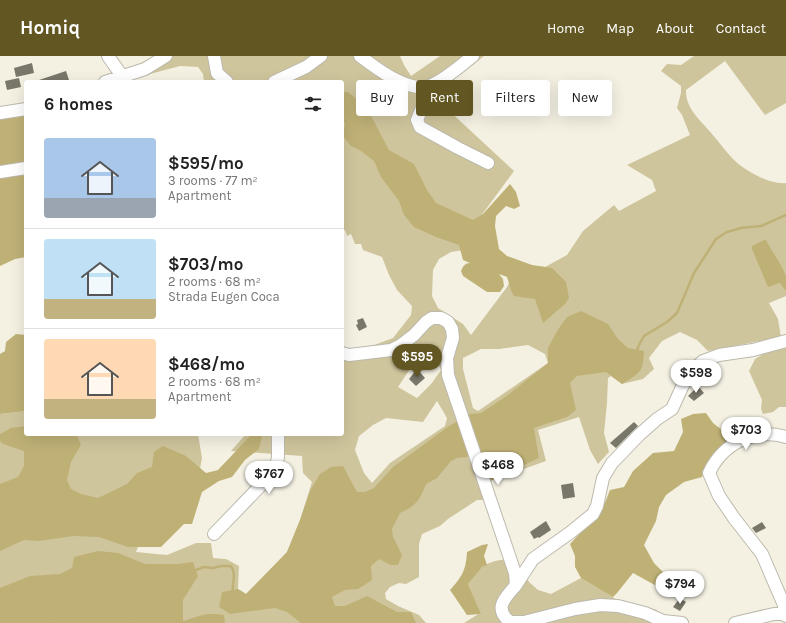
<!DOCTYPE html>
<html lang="en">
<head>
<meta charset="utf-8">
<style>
	body { margin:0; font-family:Karla,sans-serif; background:#f6f6f6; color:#222; height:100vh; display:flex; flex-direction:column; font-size:15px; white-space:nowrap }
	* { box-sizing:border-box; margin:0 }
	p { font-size:13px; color:#767676 }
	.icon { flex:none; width:22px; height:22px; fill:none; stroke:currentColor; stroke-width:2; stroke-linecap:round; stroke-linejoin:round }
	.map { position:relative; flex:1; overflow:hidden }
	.side { position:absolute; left:24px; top:24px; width:320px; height:356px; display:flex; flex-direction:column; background:#fff; border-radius:4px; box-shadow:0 4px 16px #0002 }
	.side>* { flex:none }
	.hud { position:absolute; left:356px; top:24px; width:370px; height:36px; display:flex; gap:8px }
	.price { position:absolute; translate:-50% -34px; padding:0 9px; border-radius:14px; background:#fff; color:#222; font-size:13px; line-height:26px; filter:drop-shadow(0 1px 2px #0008) }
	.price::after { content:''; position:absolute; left:50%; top:24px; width:12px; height:9px; margin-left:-6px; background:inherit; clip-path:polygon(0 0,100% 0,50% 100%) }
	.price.selected { background:#625622; color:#fff }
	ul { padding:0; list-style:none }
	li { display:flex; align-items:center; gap:12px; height:100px; padding:0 20px }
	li+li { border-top:1px solid #e0e0e0 }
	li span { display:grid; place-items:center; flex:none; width:112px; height:80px; border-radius:4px; color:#555 }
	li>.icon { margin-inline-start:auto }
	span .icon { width:48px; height:48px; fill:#fffc; stroke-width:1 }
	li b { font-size:17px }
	h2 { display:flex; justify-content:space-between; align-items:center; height:48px; padding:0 20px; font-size:17px }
	.pill { padding:0 14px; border-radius:4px; background:#fff; box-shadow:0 4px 16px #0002; font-size:14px; line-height:36px }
	.pill.selected { background:#625622; color:#fff }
	header { display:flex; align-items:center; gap:24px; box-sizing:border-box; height:56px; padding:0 20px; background:#625622; color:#fff }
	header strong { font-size:19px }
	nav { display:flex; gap:22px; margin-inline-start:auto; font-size:14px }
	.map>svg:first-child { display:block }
	.green { fill:#cfc59c; fill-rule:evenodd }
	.forest { fill:#bfb176 }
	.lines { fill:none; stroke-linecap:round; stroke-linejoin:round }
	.stream { stroke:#bfb176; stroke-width:2.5 }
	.building { fill:#79766a }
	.minor-casing { stroke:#bcb9ac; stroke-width:14 }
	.minor { stroke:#fff; stroke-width:12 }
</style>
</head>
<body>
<header>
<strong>Homiq</strong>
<nav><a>Home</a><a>Map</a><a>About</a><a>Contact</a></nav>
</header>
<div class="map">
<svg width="786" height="567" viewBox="0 0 786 567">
	<rect width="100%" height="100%" fill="#f4f1e3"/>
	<path class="green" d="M157,0h243l4,9 7,11 29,-20h44l-19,15 -26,17 -7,7 82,76 -39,53 24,34 20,6 26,3 22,-12 16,-24 31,-26 5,6 37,-20 -4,-11 -25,-15 63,-30 -8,-20 -5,-7 4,-15v-7l-20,-15 6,-7 14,1 13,-9h92v47l-21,12 -40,-54 -39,29c-1,18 15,31 26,44 7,8 14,18 22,26 11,11 37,25 52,23v113l-17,7 9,16 3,18 -73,14 -11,-11 -17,-8 -18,9 -13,17 5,11 -11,10 -21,5 -11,-8 -3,2 -1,25 -3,30 5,19 -11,12 -8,-14 -11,-33 -41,13 8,31 -56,20 9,31 -8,7 -8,-19h-6l-29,19 -8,7 -18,8 -3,10v33l-13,7 -7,-1 -9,4 -5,6 1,6 12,7 21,9 7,8h-426v-209l26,-3v23h172l4,24 -2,11 -49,46 -15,37 31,3 29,-12h15l2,15 13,1 13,7 -1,23 8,5 12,-11 29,-31 13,-32 12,-38 -9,-9 -1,-17 -71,-5 15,-17h96v-87l4,4h12l35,-13 18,-23 1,-9 -15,-16 -8,-15 -7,-18 -19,-7 -2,-6h-6l-4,-10 -4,2 -2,-6 -3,1v-149h-138l-1,-8 -5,-7 -18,-1 -30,8 -5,-12zM464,194l48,27 -5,10 -36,48 -8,-11 -25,-16 -6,-12 1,-26 6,-11 12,-7zM528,289l17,9 3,9 -70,48 -5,-3 -10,-39v-11l18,-9h18zM435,302l6,12 -9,13 -15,15 -19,-11 12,-18 15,-10zM437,345l10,17 -2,8 -55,37 -18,20 -8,-10 -9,-23 4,-14 14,-11 13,-7 37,4z
		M786,288v63h-7l-6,5 -10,2 -2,-5 1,-9 -13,-29 6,-12 10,-6z
		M513,503l7,8 9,15 9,8 13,4 30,-16 26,15 11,8 21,4 18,5 -4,13h-189l16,-10 -12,-29c4,-5 8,-14 14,-17 8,-6 21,-8 31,-8z"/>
	<path class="forest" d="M342,36h6l13,11 9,11 19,36 25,14 13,26 9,13 37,17 10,-6 27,-30 6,8 4,14 -6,3 -8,-3 -10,10 -1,10 4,23 8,7 25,9 20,3 14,14 3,16 -4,6 -22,19 -8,-24 -21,-3 -2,-3 -5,-16 -8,-3 4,5 1,7 -4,6h-13l-24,-16 -2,-5c2,-5 4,-8 9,-8l-7,-3 -4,-15 -23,-8 -22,-10 -10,-12 -5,-14 -18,-24 -7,-16 -13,-10 -10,-5 -9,-11 3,-10 -3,-10z
		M7,59l19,1v141l-11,2 -15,7v-149z
		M764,184h2c6,12 17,26 20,37 0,4 0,10 0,14l-6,-8 -12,4 -16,-38v-3z
		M581,255l27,13 10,15 10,9 16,3c-1,22 -4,22 -22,33l-16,-12 -29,4 -7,7 6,27 -9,7 -33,11 5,30 -49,23 -8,-26 -25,3 -6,3 -14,17 -11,6c-6,16 -10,22 -26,29l-8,16 1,8 9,18 -4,10h-7l-12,-6 -8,7 1,14 -14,9 -13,1 -13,7 3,9h10l22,-10 30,16h14l5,11h-115l-14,-11 -12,-4 -45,6 -11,-7 3,-15 16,-3 8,5 41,-42 13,-32 10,-29 10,-17 11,-7 12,-1 14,26h8l9,-4 19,-21 56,-41 21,-12 11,-1 24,-16 43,-34v-15l9,-17 10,-14z
		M16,278l10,1v76l-26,3v-60l5,-3 1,-9z
		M706,357l7,10 14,11v7l-18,21 -7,15 -18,5 -18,13 -7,12 -3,14 -12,24 10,18 11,11 5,9 -8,6 -29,-16 -16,20 -4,4 -32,-19 -6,-11v-11l-5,-12 32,-34 8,-20 14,-3 9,-16 20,-18 21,-2 9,-19 -2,-13 12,-5z
		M26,370v8h50l5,11 -10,17 -4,18 4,9 10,5 17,4 29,-14 10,-11 15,-6 2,-15 9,-6 23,10 20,17 12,-3 34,-36 10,2 -3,13 -14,11 -13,17 -13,4 -17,11 -10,32h-8l-23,23h-33l-29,-10 -26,-1 -34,5 -15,-1 -24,11v-67l18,-7 6,-11v-15l-21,-7 -3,-3v-7l11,-6z
		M488,488l-4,12 3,9 -5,2 -14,17 13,30 -14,1 -17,-25c12,-13 16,-20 17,-38l15,-7z
		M98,495l20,2 27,11h32l16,-2 5,14 -15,24v21c18,-5 21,-9 41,-6l1,8h-225v-35l30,-12 30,-2 12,-6 2,-11z"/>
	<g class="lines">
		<path class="stream" d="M471,379c16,-5 16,-7 32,0l4,-2c2,-5 1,-10 3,-15 4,-8 25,4 37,-4 6,-4 15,-14 13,-22 -1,-5 -5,-10 -5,-15 2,-15 32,-16 43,-13 5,2 13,4 17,8 3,2 5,6 9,7l8,-5 4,-22 4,-9 4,-7 23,-14 10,-9 17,-40 22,-34 11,-7 14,-4 20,-2 25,-11
			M31,567l10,-4 17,4
			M125,567l8,-7 6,-9 13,-7 16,-17 9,-6 27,-10 9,1 8,-2h10c8,12 -4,20 6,35 18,3 23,-18 34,-28 6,-6 14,-8 20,-14 3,-5 5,-12 7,-17 5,-14 12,-26 20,-39 2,-3 7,-6 8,-9 2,-6 -1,-13 4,-18 3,-3 8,-2 12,-2 3,6 5,9 2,15 5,14 30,16 40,8 6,-5 7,-13 10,-19 6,-11 17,-20 26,-27 11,-7 32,-10 44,-14"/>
	</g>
	<path class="building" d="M32,7l2,10 -18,4 -2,-9z
		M66,15l3,9 -4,1v1h-25l-1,-2z
		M19,22l2,9 -14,3 -2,-9z
		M363,262l4,9 -8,4 -3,-6 2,-1 -1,-4z
		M417,313l8,9 -9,8 -7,-7z
		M698,330l6,7 -10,8 -6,-5z
		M634,366l4,4 -22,22 -6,-5z
		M573,427l2,14 -12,2 -2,-14z
		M546,465l5,9 -12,8 -1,-1 -4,2 -4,-7z
		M762,466l4,6 -10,5 -4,-5z
		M680,542l6,4 -6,9 -7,-4z"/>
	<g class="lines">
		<defs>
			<path id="minor" d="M108,0l14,20
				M214,0l3,17 10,9
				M360,0c17,13 51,39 72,29 15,-7 28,-19 41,-29
				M105,26l40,-13 21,-13
				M274,26l32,-15 15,-11
				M431,30l-14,34 3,7 38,21 30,15
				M0,57l26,-4
				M0,116l26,-4
				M342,297l7,2 42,-5 10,-5 13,-10 12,-13 6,-4h9l7,4 4,7 1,9 -6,20 1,17 67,198 1,12c-11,13 -23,23 -6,37h14l51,-13 25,-4 18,1 27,7 18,8 19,2
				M214,478l54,-56 8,-11 2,-10v-23
				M516,529l17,-26 38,-27 22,-18 4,-8 6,-28 9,-15 27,-28 18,-16 15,-10 11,-24 9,-14 11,-10 16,-6 34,-5 33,-9
				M784,558v-9l-22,-51 -28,-36 -15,-22 -10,-23c14,-30 45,-45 77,-36
				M735,567l39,-9h10l2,2"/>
		</defs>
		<use href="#minor" class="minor-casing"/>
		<use href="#minor" class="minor"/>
	</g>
</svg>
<b class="price selected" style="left:417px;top:322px">$595</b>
<b class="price" style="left:696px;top:338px">$598</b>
<b class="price" style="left:746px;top:395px">$703</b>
<b class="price" style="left:498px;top:430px">$468</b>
<b class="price" style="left:269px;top:439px">$767</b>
<b class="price" style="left:680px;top:549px">$794</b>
<div class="hud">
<a class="pill">Buy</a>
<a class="pill selected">Rent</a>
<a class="pill">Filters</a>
<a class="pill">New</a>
</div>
<section class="side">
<h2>6 homes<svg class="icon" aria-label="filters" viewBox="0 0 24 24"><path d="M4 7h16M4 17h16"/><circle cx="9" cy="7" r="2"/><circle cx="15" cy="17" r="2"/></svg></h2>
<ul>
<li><span style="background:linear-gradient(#a9c7e8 75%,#9aa5b1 0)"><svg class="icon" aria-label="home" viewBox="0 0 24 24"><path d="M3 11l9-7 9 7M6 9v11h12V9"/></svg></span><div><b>$595/mo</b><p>3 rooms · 77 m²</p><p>Apartment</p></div></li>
<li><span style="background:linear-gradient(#bfe0f5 75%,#c2b280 0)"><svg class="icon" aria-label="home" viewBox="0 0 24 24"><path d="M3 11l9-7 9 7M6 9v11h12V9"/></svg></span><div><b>$703/mo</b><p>2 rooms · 68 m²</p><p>Strada Eugen Coca</p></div></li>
<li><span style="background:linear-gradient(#ffd9b3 75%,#c2b280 0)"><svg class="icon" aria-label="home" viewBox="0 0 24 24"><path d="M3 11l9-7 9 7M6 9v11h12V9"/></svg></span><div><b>$468/mo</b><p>2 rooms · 68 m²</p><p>Apartment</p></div></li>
</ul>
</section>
</div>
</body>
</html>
